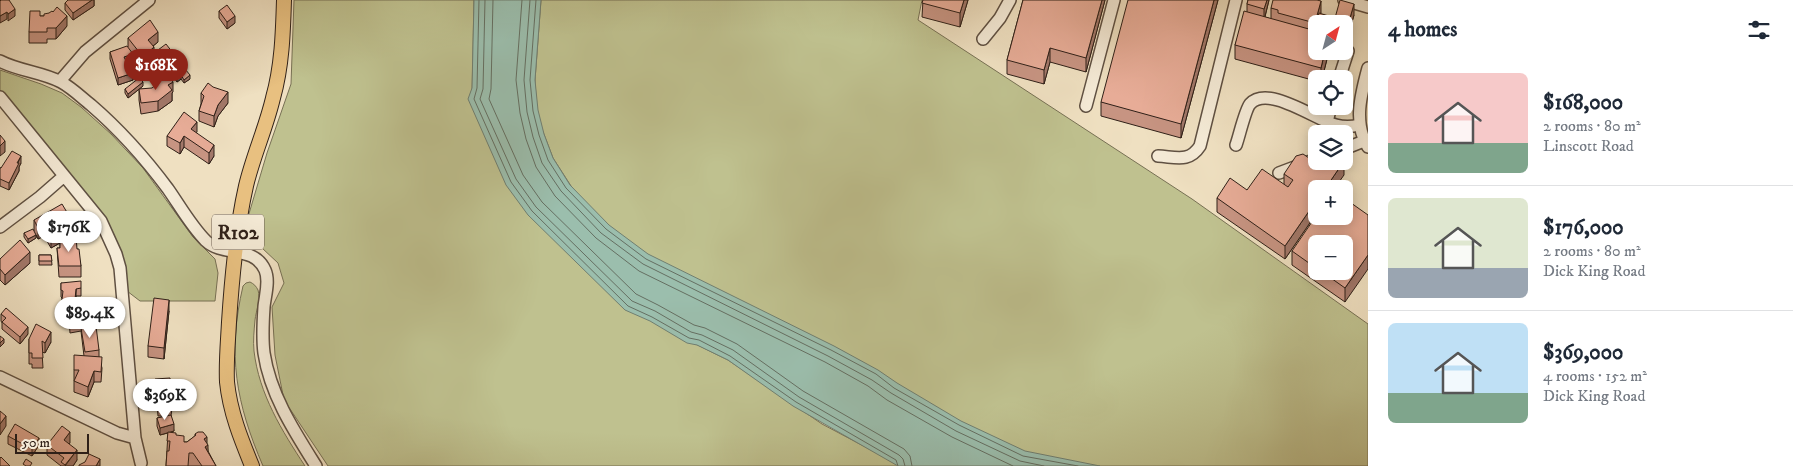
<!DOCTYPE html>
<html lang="en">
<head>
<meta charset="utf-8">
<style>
	body { margin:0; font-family:"IM FELL DW Pica",serif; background:#f2f2f3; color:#1f2937; height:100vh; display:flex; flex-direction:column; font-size:19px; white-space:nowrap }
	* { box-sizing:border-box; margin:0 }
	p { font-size:16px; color:#747a83 }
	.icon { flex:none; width:28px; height:28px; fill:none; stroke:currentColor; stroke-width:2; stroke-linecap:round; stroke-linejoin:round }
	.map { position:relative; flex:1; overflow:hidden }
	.panel { display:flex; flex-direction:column; background:#fff; width:425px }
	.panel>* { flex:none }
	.needle { width:32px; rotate:36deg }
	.fabs { position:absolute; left:1308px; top:15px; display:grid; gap:10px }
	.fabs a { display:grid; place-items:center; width:45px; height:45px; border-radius:8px; background:#fff; box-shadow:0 2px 12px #0003; font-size:25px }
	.scale { position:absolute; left:15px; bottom:12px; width:74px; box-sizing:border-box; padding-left:5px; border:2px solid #2f2018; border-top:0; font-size:14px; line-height:18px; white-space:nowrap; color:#2f2018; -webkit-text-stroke:4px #f5ebd7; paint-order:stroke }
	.price { position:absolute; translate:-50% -42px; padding:0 11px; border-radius:18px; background:#fff; color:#222; font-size:16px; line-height:32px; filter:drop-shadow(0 1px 2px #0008) }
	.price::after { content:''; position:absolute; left:50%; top:30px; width:15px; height:11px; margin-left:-8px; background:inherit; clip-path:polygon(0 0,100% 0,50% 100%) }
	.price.current { background:#8f2418; color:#fff }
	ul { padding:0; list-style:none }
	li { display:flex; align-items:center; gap:15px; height:125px; padding:0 20px }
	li+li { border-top:1px solid #e0e1e3 }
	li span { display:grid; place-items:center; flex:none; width:140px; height:100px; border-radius:8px; color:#555 }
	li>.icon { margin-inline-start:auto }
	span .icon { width:60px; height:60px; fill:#fffc; stroke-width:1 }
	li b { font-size:21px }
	h2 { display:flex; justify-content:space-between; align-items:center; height:60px; padding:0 20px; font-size:21px }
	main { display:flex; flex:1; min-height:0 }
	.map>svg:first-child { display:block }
	.green { fill:#bfc18f; stroke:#777054 }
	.water { fill:#9bbead; stroke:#707f71 }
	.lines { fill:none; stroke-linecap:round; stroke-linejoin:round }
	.shore { stroke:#656f62; stroke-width:1 }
	.minor-casing { stroke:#5f5042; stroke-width:14 }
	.major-casing { stroke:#2f2018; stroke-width:16 }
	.minor { stroke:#f5ebd7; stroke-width:11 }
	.major { stroke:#e8c080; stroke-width:14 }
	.wall { fill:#c79482; stroke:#2f2018; fill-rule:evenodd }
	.shaded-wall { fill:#a2786a; stroke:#2f2018 }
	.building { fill:#e7ac97; stroke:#2f2018 }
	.labels { text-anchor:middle; stroke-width:4; stroke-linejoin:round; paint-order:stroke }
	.shield { fill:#f5ebd7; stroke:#6a5d51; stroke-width:1 }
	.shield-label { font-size:20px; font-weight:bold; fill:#2f2018 }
</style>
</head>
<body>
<main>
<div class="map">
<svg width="1368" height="466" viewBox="0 0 1368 466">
	<rect width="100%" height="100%" fill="#efe0c1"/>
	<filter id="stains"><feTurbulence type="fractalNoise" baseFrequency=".004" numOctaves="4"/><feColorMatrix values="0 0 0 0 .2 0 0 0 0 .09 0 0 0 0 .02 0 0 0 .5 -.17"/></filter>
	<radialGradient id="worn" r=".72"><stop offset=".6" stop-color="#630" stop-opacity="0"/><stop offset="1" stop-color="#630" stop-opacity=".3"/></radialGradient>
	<path class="green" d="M294,0h180l-2,96 203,238 53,26 94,64 51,27 36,15h-581l-44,-66 -9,-45 -3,-48 12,-24 -6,-20 -16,-15 -14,-31 19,-64 24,-69z
		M541,0h381l-4,20 274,179 176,125v142h-276l-80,-14 -270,-143 -122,-70 -38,-36 -29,-45 -16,-42 -2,-36z
		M0,70l41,14 21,9 19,14 30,27 32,34 50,69 22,22 3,14 -3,28h-75l-13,-10 -28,-79 -99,-122z
		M250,282c4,2 6,4 8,8 3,9 -2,21 -3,30 -1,11 -2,21 -1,31 5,43 28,80 51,115h-42c-27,-63 -36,-111 -20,-180l3,-3z"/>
	<path class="water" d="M474,0h67l-6,80 3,30 6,24 9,24 17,27 39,40 39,29 186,92 44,24 19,13 64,38 64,30 75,15h-202l-105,-60 -65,-46 -31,-15 -10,-2 -37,-22 -25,-11 -97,-95 -22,-30 -38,-86 4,-11z"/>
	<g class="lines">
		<path class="shore" d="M479,0l-2,88 -3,11 37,83 21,29 96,95 24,11 37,21 10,2 31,16 66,46 100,58 2,6
			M485,0l-2,89 -3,10 36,80 20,28 96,94 23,10 36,21 11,3 31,15 66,47 100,58 4,4 2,7
			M493,0l-2,89 -2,10 34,76 19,27 94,92 22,11 36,20 11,3 32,16 66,47 101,58 6,7 2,10
			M522,0l-6,80 4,33 6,26 10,28 19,29 41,42 43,33 186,91 43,24 19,14 65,37 61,29
			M530,0l-6,80 3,32 6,25 9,26 19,28 40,42 42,31 185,92 44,24 19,13 65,38 64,30 24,5
			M536,0l-6,80 3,31 6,24 9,25 18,28 40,41 40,30 185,91 45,24 18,14 65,37 64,31 55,10"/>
		<defs>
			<path id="minor" d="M1344,0l24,7
				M983,39l17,-21 10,-18
				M0,61c19,10 42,11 61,21 11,6 20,15 30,23 29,25 54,53 77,84 12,17 23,37 38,52 17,16 48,4 59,29 5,11 0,26 -1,37 -1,15 -2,31 0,46 6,41 30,78 52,113
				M1368,68c-7,26 -15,55 0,79
				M1339,79l9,-28
				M60,81l25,-29 64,-52
				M0,97l101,124 15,33 4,14 15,170 6,25
				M1086,106l28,-106
				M1327,122l4,-16
				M1236,145c3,-8 9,-35 14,-41 18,-20 66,16 86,21 8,2 15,2 23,0
				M1344,149l20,-8
				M1158,156c18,1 31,7 42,-10l36,-146
				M1279,173l37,-14
				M0,227l40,-30 24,-21
				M0,377l117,56 18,5"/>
			<path id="major" d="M252,466c-11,-27 -22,-54 -25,-84 -1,-20 1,-40 2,-60 3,-46 7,-92 17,-136 7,-30 20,-58 27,-88 9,-32 10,-65 11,-98"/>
		</defs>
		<use href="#minor" class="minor-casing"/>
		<use href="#major" class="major-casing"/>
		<use href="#minor" class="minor"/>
		<use href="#major" class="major"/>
	</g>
	<path class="wall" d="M94,0v6l-21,14 -8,-10v-7z
		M923,0h45l-8,27 -38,-10z
		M1023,0h82l-19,72 -36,-10 -6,22 -37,-10v-14z
		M1218,0l-37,138 -80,-22v-14z
		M1248,0h21l-4,17 6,2v-11l50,4 -1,2 15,4 19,-3 -8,28 -2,-1v-18h-28v27h13l-7,28h-6v2l-81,-22v-14l12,-33v-8z
		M219,11l16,12 -8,6 -8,-11z
		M53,12l14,14 -11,13h-9v4h-18v-11l11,-16h4z
		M128,38l30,4 -5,4 1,12 -11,9 -10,-13v7l-4,1 4,18 -15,5 -8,-26v-7l18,-5z
		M158,50l15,10 -8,6 -7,-9z
		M171,70l19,9 -6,4 -3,-4 -4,3 -6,-8z
		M143,86l-15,12 -3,-5v-4z
		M139,89l34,3 -1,1v8l-14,10 -17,3 -2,-14z
		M201,93l27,10 -10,13 -4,11 -15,-6v-10l2,-7z
		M197,132l-1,1 18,23 -5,8 -25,-17 -4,7 -13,-8v-10z
		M1309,158l35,17 -28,14v25l-31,45 -68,-47v-14l30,-8 37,-5v-11z
		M21,163l-2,4v4l-10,19 -9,-4v-18z
		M1368,215l-23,87 -53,-37v-14zM1316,244l28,27h-28z
		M34,220l40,15 -2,1 5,13 4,17v11h-22l-2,-29h3v-5l-9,5 -7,-12 -6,3 -2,-4v3l-8,5 -4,-6v-4l10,-2z
		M39,255h12l1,10h-13z
		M0,259l30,4 -25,22 -5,-5z
		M61,283l20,5v8h-5l-2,21 -13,-2 1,-17 -1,-1z
		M169,311l-5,48 -16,-2v-11z
		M1,314l27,20 -8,10 -18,-15v-6l-1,-2z
		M69,319l21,4v4l9,23v7l3,11 -1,14h-7l-6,15 -14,-5v-22l10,-14 -3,-25 -11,2z
		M29,339l22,3 -6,11 -3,-1 1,16h-11v-4h-3z
		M155,379l17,29 -1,8 3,15 -3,1 5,3 8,7h3l8,-6v-2l12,10 1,7 8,15h-50l2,-33 -8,2 -3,-9v-8l11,-2h-10z
		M8,436l31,9 -7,11 -24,-12z
		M70,443l-1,1 8,16 -4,6h-12l-14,-11v-10z"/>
	<path class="shaded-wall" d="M92,0h2v6l-21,14v-7z
		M964,0h4l-8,27v-14z
		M1102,0h3l-19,72v-14z
		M1214,0h4l-37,138v-14z
		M1267,0h2l-5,20v-11z
		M1321,1v11l-3,12h-2l-1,9v-10z
		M1354,4v11l-8,28v-11z
		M15,9v7l-7,5v-7z
		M7,12v7l-7,4v-7z
		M67,16v10l-11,13v-11z
		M235,16v7l-8,6v-7z
		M158,32v10l-10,8v-10z
		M154,47v11l-11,9v-10z
		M1050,48v14l-6,22v-14z
		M1325,51h4l-7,28h-1v-11z
		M173,53v7l-8,6v-7z
		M133,54v7l-9,3v-7z
		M133,73v7l-15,5v-7z
		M181,75v4l-4,3v-4z
		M190,75v4l-6,4v-3z
		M143,82v4l-15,12v-4z
		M173,82v10l-1,1v8l-14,10v-10l10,-16z
		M228,92v11l-10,13 -4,11v-11l4,-11z
		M197,122v10l-6,8v-11z
		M184,136v11l-4,7v-11z
		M5,141v11l-5,4v-10z
		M214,145v11l-5,8v-11z
		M21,156v7l-2,4v4l-10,19v-7z
		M1344,161v14l-10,14h-9z
		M1316,201v13l-31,45v-13z
		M74,224v11l-23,13v-11z
		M44,225v11l-6,3v-11z
		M36,235v3l-8,5v-4z
		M30,252v11l-25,22v-10z
		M1368,255v14l-23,33v-14z
		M76,289v7l-2,21v-7z
		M169,300v11l-5,48v-11z
		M28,327v7l-8,10v-7z
		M51,332v10l-6,11v-10z
		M4,339v4l-4,4v-4z
		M94,371v11l-6,15v-10z
		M6,416v10l-6,9v-11z
		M174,424v7l-14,4v-7z
		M70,432v11l-6,7v-10z
		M207,437v9l1,-1v14l-4,-20z
		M39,438v7l-7,11v-7z
		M77,450v10l-4,6h-8z
		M100,459v7h-4z"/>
	<path class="building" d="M1,0h8l6,9 -7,5 -1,-2 -7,4v-15z
		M68,0h24l-19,13 -8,-10z
		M923,0h41l-4,13 -38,-10z
		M1023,0h79l-16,58 -36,-10 -6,22 -37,-10z
		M1128,0h86l-33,124 -80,-22z
		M1248,0h19l-3,9 -17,-5z
		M1273,0h44l4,1 -6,22 -37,-10v-3l-7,-2z
		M1340,0l14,4 -8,28h-2v-8h-28l3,-11 16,5z
		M227,5l8,11 -8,6 -8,-11z
		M57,7l10,9 -11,12h-9v4h-18l1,-21h10v5h4v-2l5,-1 3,-2 1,1z
		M1244,11l72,20v20h9l-4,17 -86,-23z
		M150,20l8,12 -10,8 6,7 -11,10 -15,-19z
		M166,44l7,9 -8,6 -7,-9z
		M127,46l6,8 -9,3 2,4h3l4,12 -15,5 -8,-26z
		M180,63l10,12 -6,5 -3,-5 -4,3 -6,-8z
		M168,75l5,7 -5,3 4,5 -14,11 -17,2 -2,-14 13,-1z
		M139,78l4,4 -15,12 -3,-5z
		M208,83l5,4 15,5 -10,13 -4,11 -15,-5 5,-15 -3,-3z
		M184,112l13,10 -6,7 23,16 -5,8 -25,-17 -4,7 -13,-7z
		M0,135l5,6 -5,5z
		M12,151l9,5 -4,7h2l-10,20 -9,-4v-11h1z
		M1312,153l4,3v5h28l-19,28h-9v12l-31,45 -68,-48 13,-20 17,12 15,-21 26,18 5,-7 -9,-6 12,-18 7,-2 6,4z
		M1344,198l24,17v40l-23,33 -24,-17h23v-27h-28v24l-24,-17 24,-35h28z
		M62,204l12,20 -23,13 -7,-12 -6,3 -4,-8z
		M33,229l3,6 -8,4 -4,-6z
		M76,236l1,13h2l2,17h-22l-2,-18h3v-7l6,-1v-3z
		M20,240l10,12 -25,23 -5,-6v-10z
		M39,255h12l1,6h-13z
		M81,281v7l-5,1 -2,21 -13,-2 2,-17 -2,-1v-7z
		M154,298l15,2 -5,48 -16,-2z
		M6,308l22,19 -8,10 -18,-15 4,-4 -5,-4z
		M89,316l1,7 -20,3 -1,-7z
		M36,324l15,8 -6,11 -3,-2 1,17h-11v-5h-3v-14z
		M96,326l3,24 -14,2 -4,-24z
		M0,336l4,3 -4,4z
		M74,355l28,2 -1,15 -7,-1 -6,16 -14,-6 5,-11h-5z
		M170,378l2,30 -14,1 -3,-30z
		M0,411l6,5 -6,8z
		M171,415l3,9 -14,4 -3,-10z
		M15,424l24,14 -7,11 -24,-13z
		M62,426l8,6 -6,8 13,10 -12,15 -4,-3 3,-4 -17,-13z
		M168,432l8,1v2l8,1v6h3l9,-7 -1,-1 3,-2h5l4,5 -3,2 4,6 -3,2 11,19h-14l-9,-13h-4l-1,13h-22l1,-15h2l1,-10h-3z
		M89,454l11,5 -4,7h-17v-1l6,-3z
		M1,457l9,9h-10v-8z
		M26,459l6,4 -2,3h-4l-3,-2z"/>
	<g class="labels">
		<rect class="shield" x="212" y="214.5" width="52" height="35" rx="4"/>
		<g class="shield-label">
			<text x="238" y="239">R102</text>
		</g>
	</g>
	<rect width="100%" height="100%" filter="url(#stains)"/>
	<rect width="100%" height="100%" fill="url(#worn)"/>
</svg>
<div class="fabs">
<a><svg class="needle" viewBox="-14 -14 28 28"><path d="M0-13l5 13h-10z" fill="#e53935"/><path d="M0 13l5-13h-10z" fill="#747a83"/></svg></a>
<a><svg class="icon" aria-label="locate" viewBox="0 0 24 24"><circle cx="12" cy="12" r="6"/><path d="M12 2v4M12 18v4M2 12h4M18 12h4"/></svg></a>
<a><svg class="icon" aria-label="layers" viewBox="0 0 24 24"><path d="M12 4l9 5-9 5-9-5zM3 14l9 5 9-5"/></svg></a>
<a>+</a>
<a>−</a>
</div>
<div class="scale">50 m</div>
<b class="price current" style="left:156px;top:91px">$168K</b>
<b class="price" style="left:69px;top:253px">$176K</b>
<b class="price" style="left:90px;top:339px">$89.4K</b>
<b class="price" style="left:165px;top:421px">$369K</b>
</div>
<section class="panel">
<h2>4 homes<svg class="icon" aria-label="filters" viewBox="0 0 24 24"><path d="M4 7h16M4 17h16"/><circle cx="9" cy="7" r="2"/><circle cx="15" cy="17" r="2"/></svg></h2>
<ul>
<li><span style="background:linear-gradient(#f6c9c9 70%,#7fa58c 0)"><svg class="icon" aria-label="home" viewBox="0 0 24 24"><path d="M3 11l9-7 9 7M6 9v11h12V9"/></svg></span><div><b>$168,000</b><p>2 rooms · 80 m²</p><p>Linscott Road</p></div></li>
<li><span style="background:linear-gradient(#dfe7d0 70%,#9aa5b1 0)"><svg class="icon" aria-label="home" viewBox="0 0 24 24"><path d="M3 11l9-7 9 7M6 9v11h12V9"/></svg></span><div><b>$176,000</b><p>2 rooms · 80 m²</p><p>Dick King Road</p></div></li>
<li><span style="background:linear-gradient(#bfe0f5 70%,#7fa58c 0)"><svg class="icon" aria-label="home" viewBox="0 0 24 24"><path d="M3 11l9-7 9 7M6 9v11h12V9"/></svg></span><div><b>$369,000</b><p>4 rooms · 152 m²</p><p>Dick King Road</p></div></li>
</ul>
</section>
</main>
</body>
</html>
